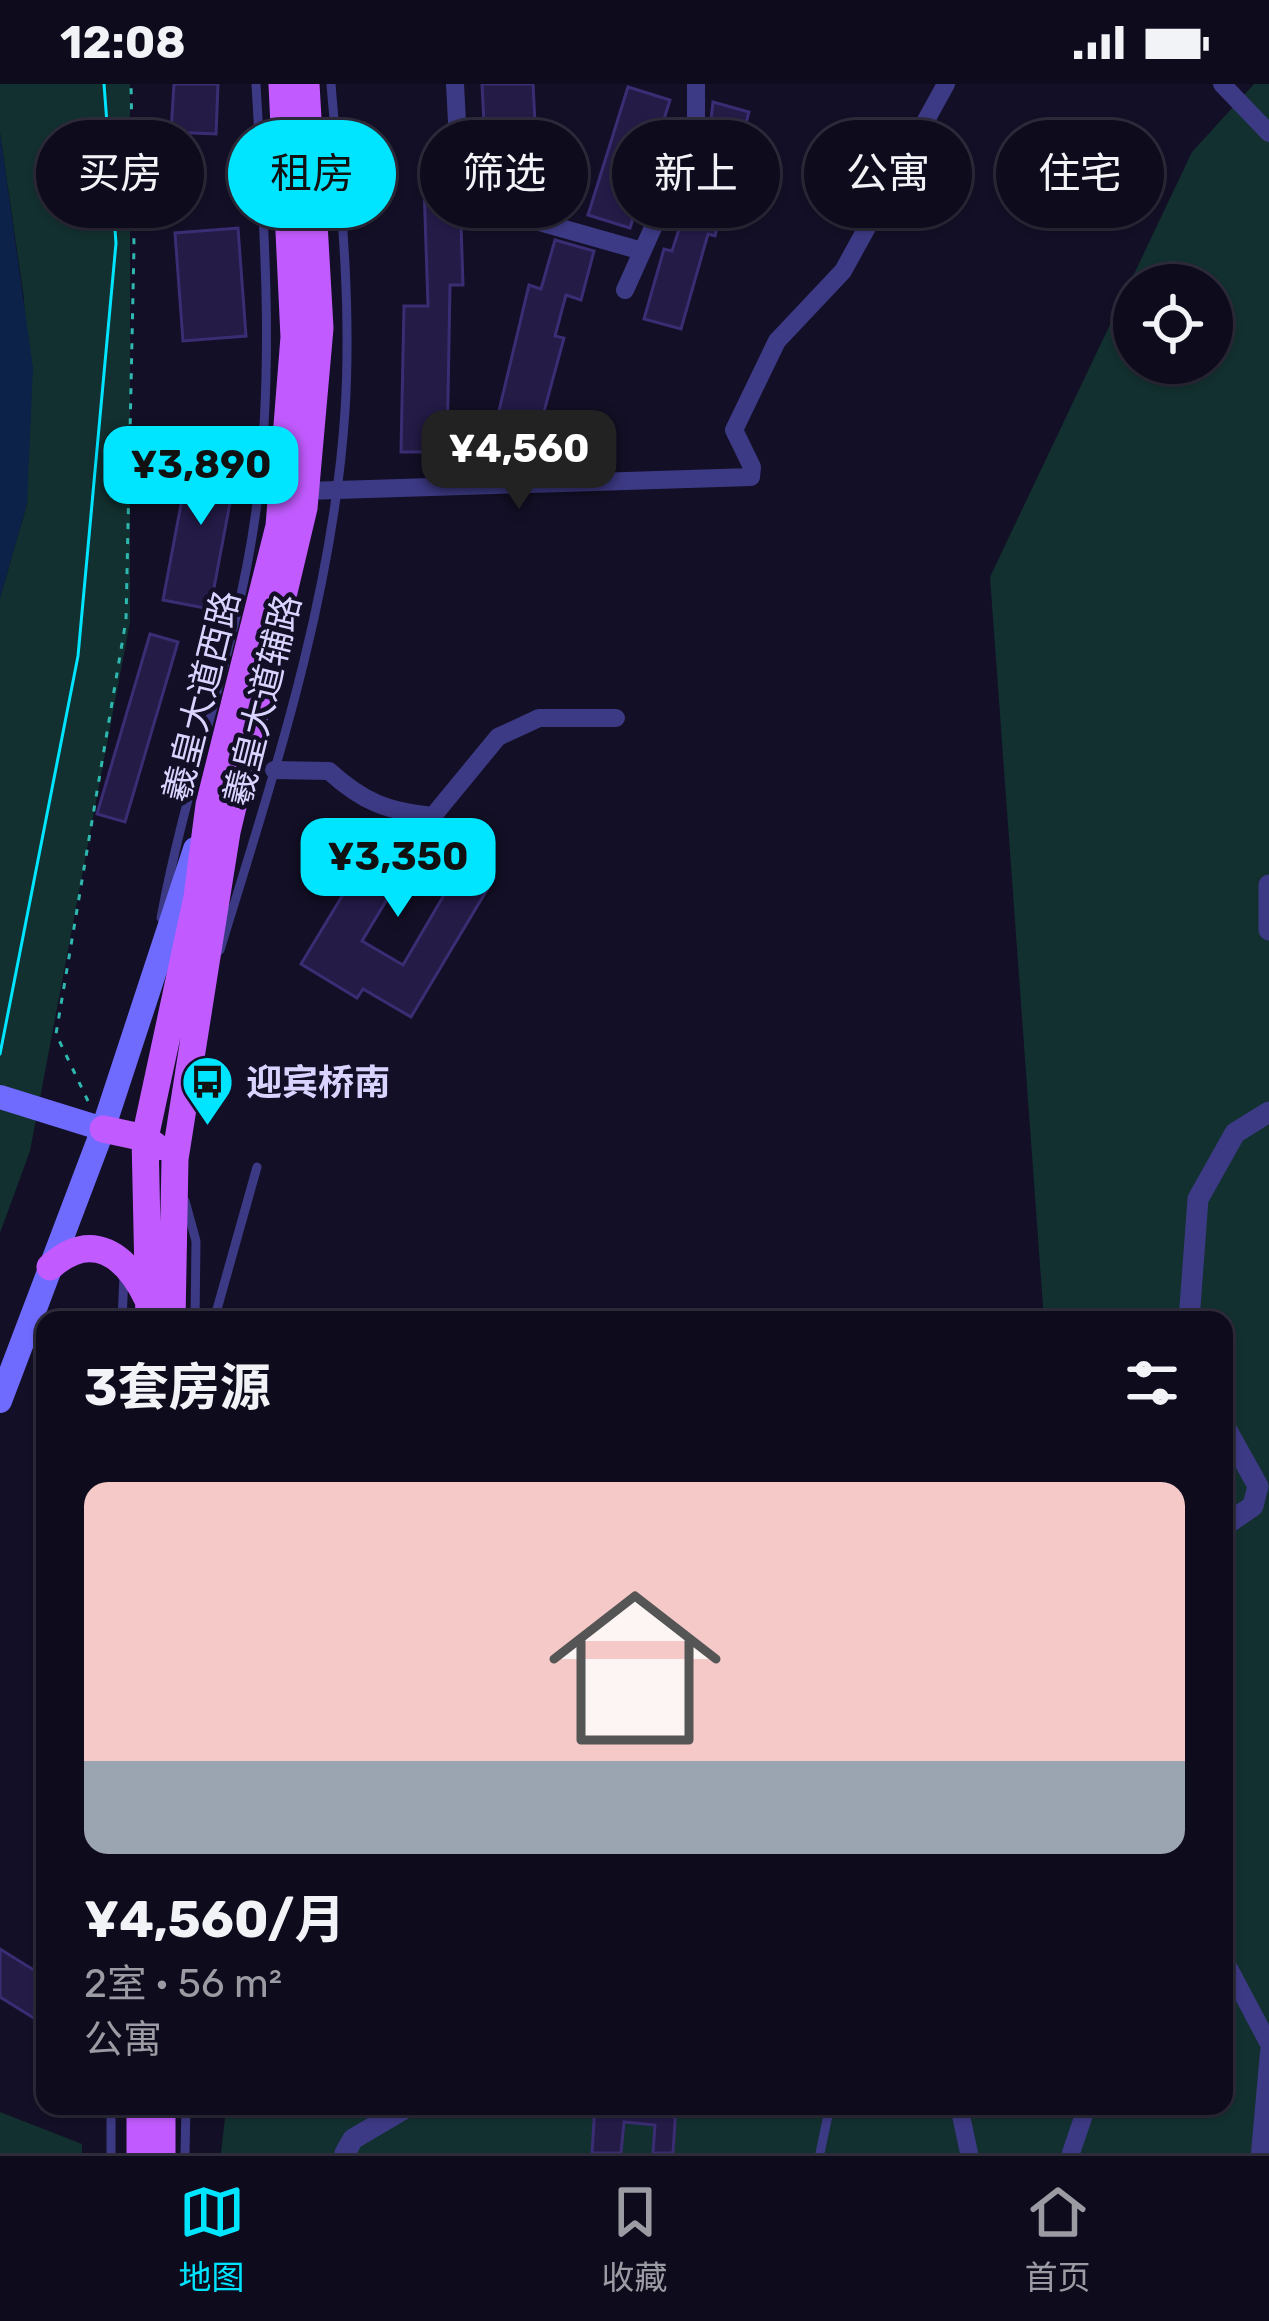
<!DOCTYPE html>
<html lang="zh">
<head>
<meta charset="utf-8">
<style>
	body { margin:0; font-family:Rubik,"Noto Sans SC",sans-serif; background:#171425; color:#f1f3f6; height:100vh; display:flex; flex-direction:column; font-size:45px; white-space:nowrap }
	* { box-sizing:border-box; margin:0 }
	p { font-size:39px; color:#9b9ba3 }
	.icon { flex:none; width:66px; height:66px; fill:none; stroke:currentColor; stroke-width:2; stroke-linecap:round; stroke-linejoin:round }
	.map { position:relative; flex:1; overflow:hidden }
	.drawer { position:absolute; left:36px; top:1227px; width:1197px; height:804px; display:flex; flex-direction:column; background:#0e0b1c; border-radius:24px; box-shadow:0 3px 9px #0004,0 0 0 3px #2e2b3b }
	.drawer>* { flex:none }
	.banner { position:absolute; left:36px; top:36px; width:1197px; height:108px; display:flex; gap:24px }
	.tools { position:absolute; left:1113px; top:180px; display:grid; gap:24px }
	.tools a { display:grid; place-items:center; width:120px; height:120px; border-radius:50%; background:#0e0b1c; box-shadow:0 3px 9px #0004,0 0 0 3px #2e2b3b; font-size:60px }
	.price { position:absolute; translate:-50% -102px; padding:0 27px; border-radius:24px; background:#00e5ff; color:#111; font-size:39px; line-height:78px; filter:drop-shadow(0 3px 6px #0008) }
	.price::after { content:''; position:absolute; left:50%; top:72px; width:36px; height:27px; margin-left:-18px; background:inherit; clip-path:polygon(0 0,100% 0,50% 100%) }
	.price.active { background:#222; color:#fff }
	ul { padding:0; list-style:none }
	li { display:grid; align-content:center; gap:24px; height:636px; padding:0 48px }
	li span { display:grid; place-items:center; height:372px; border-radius:24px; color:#555 }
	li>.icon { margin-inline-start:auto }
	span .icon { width:216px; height:216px; fill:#fffc; stroke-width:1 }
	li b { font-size:51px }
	h2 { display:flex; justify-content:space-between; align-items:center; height:144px; padding:0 48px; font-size:51px }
	.tag { padding:0 42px; border-radius:54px; background:#0e0b1c; box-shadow:0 3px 9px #0004,0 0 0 3px #2e2b3b; font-size:42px; line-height:108px }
	.tag.active { background:#00e5ff; color:#111 }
	.status { display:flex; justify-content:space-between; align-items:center; height:84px; padding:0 60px; background:#0e0b1c; direction:ltr }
	.status svg { height:33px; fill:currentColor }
	.dock { display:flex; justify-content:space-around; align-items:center; height:168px; border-top:3px solid #2e2b3b; background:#0e0b1c; font-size:33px; color:#9b9ba3 }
	.dock a { display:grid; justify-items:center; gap:6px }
	.dock .active { color:#00e5ff }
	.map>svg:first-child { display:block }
	.green { fill:#12302f; fill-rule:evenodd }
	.water { fill:#0c2248 }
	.building { fill:#241b47; stroke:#3b2d73; stroke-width:3; fill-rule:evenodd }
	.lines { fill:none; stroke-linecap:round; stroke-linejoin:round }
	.path { stroke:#2fb8b0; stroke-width:3; stroke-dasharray:6 9; stroke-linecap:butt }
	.service { stroke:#3d3a85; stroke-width:9 }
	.minor { stroke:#3d3a85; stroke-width:18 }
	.tertiary { stroke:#3d3a85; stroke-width:21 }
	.secondary { stroke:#6f6bff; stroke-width:24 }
	.primary { stroke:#c25bff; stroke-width:27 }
	.tram { stroke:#00e5ff; stroke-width:3 }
	.labels { text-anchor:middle; stroke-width:9; stroke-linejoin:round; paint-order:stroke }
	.street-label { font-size:36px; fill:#d9d4ff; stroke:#130f26 }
	.poi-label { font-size:36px; font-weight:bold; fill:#d9d4ff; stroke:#130f26; text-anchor:start }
</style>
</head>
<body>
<div class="status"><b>12:08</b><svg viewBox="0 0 49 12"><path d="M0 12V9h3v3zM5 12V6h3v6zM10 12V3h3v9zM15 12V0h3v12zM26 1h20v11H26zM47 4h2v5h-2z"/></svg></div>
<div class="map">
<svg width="1269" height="2069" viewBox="0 0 1269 2069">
	<rect width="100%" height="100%" fill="#130f26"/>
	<path class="green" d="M0,0h130v538l-100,529 -30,82v-635l27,-94 -3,-205 -24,-166z
		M1254,0h15v2069h-1048l4,-35 17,-12h982v-786h-180l-54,-743 202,-425zM1134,201h78v78h-78z
		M0,2028l82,32v9h-82z"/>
	<path class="water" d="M0,49l33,235 -6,136 -27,94z"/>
	<path class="building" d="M174,0h44l-2,50 -45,-2z
		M482,0h51l3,57 -21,1 1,21 -30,1z
		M628,3l42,13 -40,128 -42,-13z
		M713,18l36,10 -34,124 -7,-2 -27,95 -37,-10 20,-70 8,2 37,-114z
		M448,100l12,10 3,91h-13l-3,167h-46l3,-146h24l-4,-121z
		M238,144l8,108 -63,5 -8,-108z
		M555,156l39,11 -13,49 -15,-5 -11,41 9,2 -31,114 -41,-12 37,-155 12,4z
		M192,362l47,9 -29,154 -47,-9z
		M150,550l28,8 -53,180 -28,-8z
		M397,740l97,54 -83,139 -48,-28 -6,9 -56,-34 81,-134 8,5zM404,787l40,24 -41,70 -41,-24z
		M0,1865l45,28v48l-45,-28z
		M595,2022h81l-3,47h-20l2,-28 -31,-3 -3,31h-29z"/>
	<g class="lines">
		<path class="path" d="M88,1017l-32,-67 70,-414 8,-374 -3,-162"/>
		<path class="service" d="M161,834c25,-137 76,-268 95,-407 19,-143 8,-284 0,-427
			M220,866c54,-176 113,-354 125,-539 7,-110 -5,-218 -14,-327
			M185,1117l11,40 -1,79
			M122,1236l2,-44
			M214,1236l43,-153
			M111,2069v-47
			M185,2069l1,-47
			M820,2069l10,-47"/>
		<path class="minor" d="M455,0l5,95 69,40 113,32
			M1222,0l47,49
			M625,206l71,-158v-48
			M306,407l445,-14 1,-10 -18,-37 43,-89 66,-70 103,-187
			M274,686l55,1c34,31 58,40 104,45l65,-79 41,-19h77
			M1224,1875l45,85
			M959,2022l10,47
			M1071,2069l16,-47
			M1260,2069l9,-101"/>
		<path class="tertiary" d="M1269,801v45
			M1189,1236l9,-121 37,-66 34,-21
			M1224,1341l34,61 -5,20 -29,20
			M345,2069l8,-14 56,-33"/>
		<path class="secondary" d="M0,1013l103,32
			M0,1317l103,-272 92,-280"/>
		<path class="primary" d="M103,1045l42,9 12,9
			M50,1183c42,-38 76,-12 97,31
			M149,1236l-4,-182 52,-241 12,-92 70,-279 15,-189 -12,-253
			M172,1236l3,-161 30,-190 22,-137 77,-324 16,-180 -14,-244
			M140,2069v-47
			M162,2069v-47"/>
		<path class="tram" d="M0,970l78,-398 38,-413 -12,-159"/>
	</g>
	<defs>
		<symbol id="bus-pin" viewBox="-11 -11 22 30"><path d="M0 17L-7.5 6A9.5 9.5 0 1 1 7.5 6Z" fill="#00e5ff" stroke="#130f26"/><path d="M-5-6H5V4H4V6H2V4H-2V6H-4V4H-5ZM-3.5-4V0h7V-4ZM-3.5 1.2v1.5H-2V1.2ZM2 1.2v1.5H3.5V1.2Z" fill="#111"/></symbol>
	</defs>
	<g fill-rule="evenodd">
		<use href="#bus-pin" x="178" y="968" width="59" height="81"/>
	</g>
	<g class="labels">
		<g class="street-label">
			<text transform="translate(201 612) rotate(-76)" y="13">羲皇大道西路</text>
			<text transform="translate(262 616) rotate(-76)" y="13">羲皇大道辅路</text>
		</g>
		<g class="poi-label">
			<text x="246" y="1011">迎宾桥南</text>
		</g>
	</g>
</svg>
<div class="tools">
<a><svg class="icon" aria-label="locate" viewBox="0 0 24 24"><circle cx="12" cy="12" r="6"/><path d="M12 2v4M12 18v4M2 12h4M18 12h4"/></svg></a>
</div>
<b class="price active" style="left:519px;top:428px">¥4,560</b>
<b class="price" style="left:201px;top:444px">¥3,890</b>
<b class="price" style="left:398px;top:836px">¥3,350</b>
<div class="banner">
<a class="tag">买房</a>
<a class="tag active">租房</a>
<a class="tag">筛选</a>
<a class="tag">新上</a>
<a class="tag">公寓</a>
<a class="tag">住宅</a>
</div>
<section class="drawer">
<h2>3套房源<svg class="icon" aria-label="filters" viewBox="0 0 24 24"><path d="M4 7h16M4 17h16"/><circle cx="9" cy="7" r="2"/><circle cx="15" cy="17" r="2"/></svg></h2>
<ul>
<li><span style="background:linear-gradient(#f6c9c9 75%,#9aa5b1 0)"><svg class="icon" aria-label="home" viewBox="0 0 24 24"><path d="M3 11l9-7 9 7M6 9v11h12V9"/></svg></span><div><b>¥4,560/月</b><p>2室 · 56 m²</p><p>公寓</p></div></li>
</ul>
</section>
</div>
<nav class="dock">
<a class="active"><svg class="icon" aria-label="map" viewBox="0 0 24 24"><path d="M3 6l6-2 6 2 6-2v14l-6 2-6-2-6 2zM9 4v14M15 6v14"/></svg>地图</a>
<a><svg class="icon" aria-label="saved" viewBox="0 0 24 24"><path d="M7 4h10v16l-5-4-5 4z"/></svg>收藏</a>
<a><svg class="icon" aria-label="home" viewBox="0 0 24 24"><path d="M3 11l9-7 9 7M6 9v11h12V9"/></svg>首页</a>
</nav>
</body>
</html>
